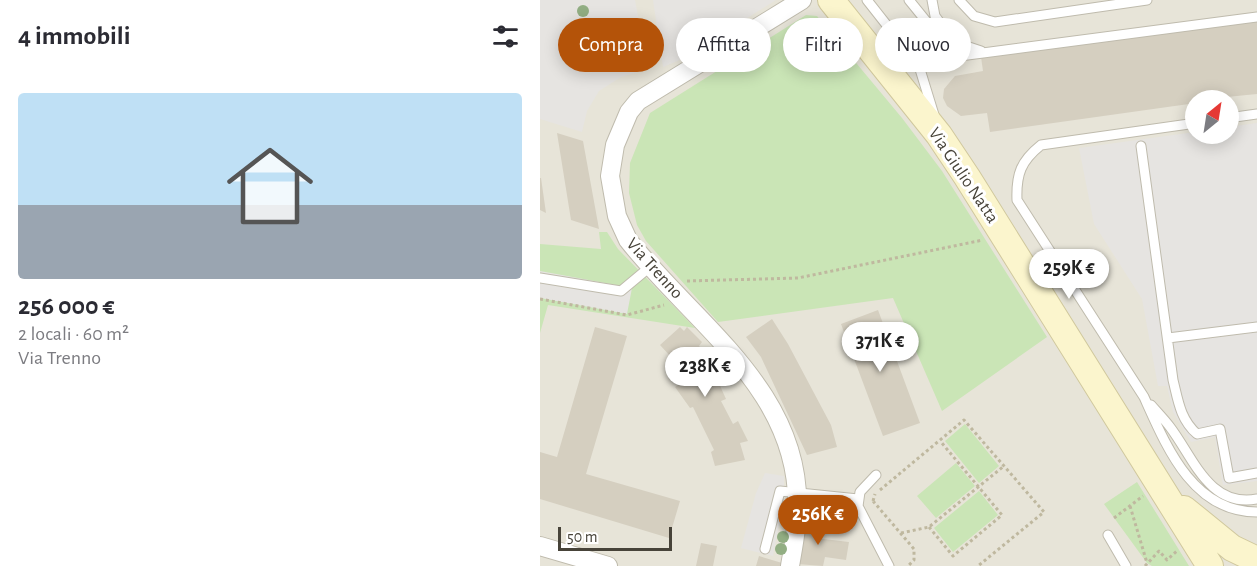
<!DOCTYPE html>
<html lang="it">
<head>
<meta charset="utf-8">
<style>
	body { margin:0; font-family:"Alegreya Sans",sans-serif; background:#f2f2f3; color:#2b2b33; height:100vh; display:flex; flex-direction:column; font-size:22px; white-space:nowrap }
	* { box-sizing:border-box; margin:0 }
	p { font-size:20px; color:#7c7c81 }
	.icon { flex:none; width:33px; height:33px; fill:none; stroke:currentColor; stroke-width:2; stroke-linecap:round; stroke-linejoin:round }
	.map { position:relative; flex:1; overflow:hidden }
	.side { display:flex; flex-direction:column; background:#fff; width:540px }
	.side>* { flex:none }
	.top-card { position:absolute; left:18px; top:18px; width:570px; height:54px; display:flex; gap:12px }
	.needle { width:39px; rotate:30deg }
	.fabs { position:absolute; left:645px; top:90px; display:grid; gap:12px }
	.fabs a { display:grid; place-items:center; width:54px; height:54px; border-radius:50%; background:#fff; box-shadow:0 3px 15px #0003; font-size:30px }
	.scale { position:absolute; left:18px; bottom:15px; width:114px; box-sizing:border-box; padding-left:6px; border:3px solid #474339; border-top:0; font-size:16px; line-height:21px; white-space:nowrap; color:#474339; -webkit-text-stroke:4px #fff; paint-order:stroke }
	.price { position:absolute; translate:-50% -51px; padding:0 14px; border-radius:21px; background:#fff; color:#222; font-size:20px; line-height:39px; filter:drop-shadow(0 2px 3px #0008) }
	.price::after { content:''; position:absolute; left:50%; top:36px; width:18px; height:14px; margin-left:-9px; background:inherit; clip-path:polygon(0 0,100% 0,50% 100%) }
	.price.on { background:#b45309; color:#fff }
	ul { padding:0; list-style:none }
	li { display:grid; align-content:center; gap:12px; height:318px; padding:0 18px }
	li span { display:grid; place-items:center; height:186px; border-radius:6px; color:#555 }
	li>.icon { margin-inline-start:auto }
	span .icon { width:108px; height:108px; fill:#fffc; stroke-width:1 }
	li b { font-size:26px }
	h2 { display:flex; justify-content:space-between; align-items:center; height:72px; padding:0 18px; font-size:26px }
	.tag { padding:0 21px; border-radius:27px; background:#fff; box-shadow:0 3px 15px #0003; font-size:21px; line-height:54px }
	.tag.on { background:#b45309; color:#fff }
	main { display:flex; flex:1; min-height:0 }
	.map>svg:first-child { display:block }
	.residential { fill:#e7e4d8; fill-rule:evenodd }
	.green { fill:#cae5b6 }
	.parking { fill:#e6e4e1 }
	.building { fill:#d5cfc0 }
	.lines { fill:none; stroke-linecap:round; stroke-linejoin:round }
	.lane-casing { stroke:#bfbbad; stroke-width:11 }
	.street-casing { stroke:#bfbbad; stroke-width:20 }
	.secondary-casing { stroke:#d0c89d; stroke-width:28 }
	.path { stroke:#bfb89f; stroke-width:3; stroke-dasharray:3 3; stroke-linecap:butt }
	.lane { stroke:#fff; stroke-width:9 }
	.street { stroke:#fff; stroke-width:18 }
	.secondary { stroke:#fbf5cd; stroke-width:26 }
	.tree { fill:#92ae83 }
	.labels { text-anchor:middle; stroke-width:6; stroke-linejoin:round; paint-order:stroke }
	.street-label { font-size:18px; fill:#474339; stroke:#fff }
</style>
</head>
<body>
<main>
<section class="side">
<h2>4 immobili<svg class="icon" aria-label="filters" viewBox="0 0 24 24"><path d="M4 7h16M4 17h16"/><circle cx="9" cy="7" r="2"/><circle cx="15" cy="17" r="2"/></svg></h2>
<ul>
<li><span style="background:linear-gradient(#bfe0f5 60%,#9aa5b1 0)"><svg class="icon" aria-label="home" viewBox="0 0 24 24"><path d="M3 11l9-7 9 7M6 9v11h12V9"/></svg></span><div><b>256 000 €</b><p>2 locali · 60 m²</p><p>Via Trenno</p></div></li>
</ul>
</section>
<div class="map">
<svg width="717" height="566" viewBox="0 0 717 566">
	<rect width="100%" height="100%" fill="#f4f2ea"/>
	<path class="residential" d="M0,0h717v566h-717zM656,100h32v34h-32z"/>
	<path class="green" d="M266,15l11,1 85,102 40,53 105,166 -105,74 -49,-113 -175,24 -72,-81 -9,-16 -8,-32 1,-30 20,-50z
		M59,232h8l11,17 77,79 -147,-23 -8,28v-89l61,5z
		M425,424l34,42 -20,17 -34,-42z
		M416,463l19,23 -39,32 -19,-22z
		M597,482l52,84h-37l-5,-3 -43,-59z
		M439,491l19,24 -45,37 -19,-24z"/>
	<path class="parking" d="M0,0h95l13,69 -27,8 -22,14 -12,20 -5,21 -42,-13z
		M113,0h123l-96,60 -17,7z
		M717,123v358l-34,4 -8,-48 -24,5 -18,-30 -6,-26h-9l-16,-87 -48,-75 -15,-76 116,-16 33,2 1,-7z
		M0,271l92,17 -5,26 -87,-16z
		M225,473l19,3v22l-11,58 -32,-8 15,-55z"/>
	<path class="building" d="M717,18v76l-61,6v3l-206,29 -3,-19 -26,3 -14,-10 -4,-8 1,-9 11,-13 28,-5 -2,-14z
		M17,133l26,8 16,88 -28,-9z
		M0,178h1l5,35 -6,-3z
		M338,310l42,113 -37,13 -42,-112z
		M232,319l16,25 43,81 6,22 -30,8 -46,-98 -15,-20z
		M55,327l32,9 -41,138 94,27 -11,37 -129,-39v-47l17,5z
		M140,327l4,4 3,-4 15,15 -3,4 7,7 -13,9 18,20 6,-3 9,20 -5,2 12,23 5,-3 10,20 -8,2 5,17 -30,6 -4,-14 3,-2 -21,-43 -3,1 -15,-21 7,-5 -5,-5 6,-7 -23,-25z
		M263,517l15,2 -3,19 34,4 -3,18 -21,-3 -2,9 -26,-2z
		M161,543l16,3 -4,20h-17z
		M219,556l23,7 -1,3h-25z"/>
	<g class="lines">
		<defs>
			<path id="lane" d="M327,0l52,66 16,52
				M369,0l43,53 8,3 297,-39
				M392,0l3,16 19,26 27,9
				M419,0l15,16 21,6 152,-22
				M688,118l29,-4
				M656,123l-155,22c-20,16 -25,29 -24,55l127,197c23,51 49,115 113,115
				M601,146l32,234c5,20 7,39 24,54l23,-5 9,49 28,-5
				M0,278l81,13 30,-25
				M628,338l89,-11
				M611,405c6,7 13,14 19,22 23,30 39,81 87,72
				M336,475l-16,17 -2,14 31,60
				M568,535l18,31
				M225,549l15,-58 78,8"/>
			<path id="street" d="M0,546l68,20
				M250,566c3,-18 7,-36 7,-54 6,-120 -104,-189 -169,-272l-11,-24 -7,-40 5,-31 14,-33 9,-11 164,-101"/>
			<path id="secondary" d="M291,0l108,135 28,42 243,389
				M644,509l48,39 25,12"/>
		</defs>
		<use href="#lane" class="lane-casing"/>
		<use href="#street" class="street-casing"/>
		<use href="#secondary" class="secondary-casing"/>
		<path class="path" d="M147,281l111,-3 185,-38
			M0,299l87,16 37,-10
			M340,490l84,-70 80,92 -66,54
			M333,501l2,-7
			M333,501l41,48v11l-6,6
			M590,506l17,57
			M574,518l29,-22
			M389,527l24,29 49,-41 -61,-73
			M361,533l28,-6 75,-61
			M605,566l14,-15 8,9 11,-10"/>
		<use href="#lane" class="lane"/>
		<use href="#street" class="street"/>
		<use href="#secondary" class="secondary"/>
	</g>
	<g class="tree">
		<circle cx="43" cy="11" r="6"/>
		<circle cx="243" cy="537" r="6"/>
		<circle cx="241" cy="549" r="6"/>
	</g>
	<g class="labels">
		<g class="street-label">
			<text transform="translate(424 175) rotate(56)" y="6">Via Giulio Natta</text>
			<text transform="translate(115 268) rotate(48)" y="6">Via Trenno</text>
		</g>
	</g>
</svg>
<div class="fabs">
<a><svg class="needle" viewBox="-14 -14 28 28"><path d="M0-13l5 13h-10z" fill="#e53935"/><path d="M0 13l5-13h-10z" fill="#7c7c81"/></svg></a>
</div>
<div class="scale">50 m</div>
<b class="price" style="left:529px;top:300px">259K €</b>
<b class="price" style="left:340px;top:373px">371K €</b>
<b class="price" style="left:165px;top:398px">238K €</b>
<b class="price on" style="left:278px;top:546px">256K €</b>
<div class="top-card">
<a class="tag on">Compra</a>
<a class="tag">Affitta</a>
<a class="tag">Filtri</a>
<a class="tag">Nuovo</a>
</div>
</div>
</main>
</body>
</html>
